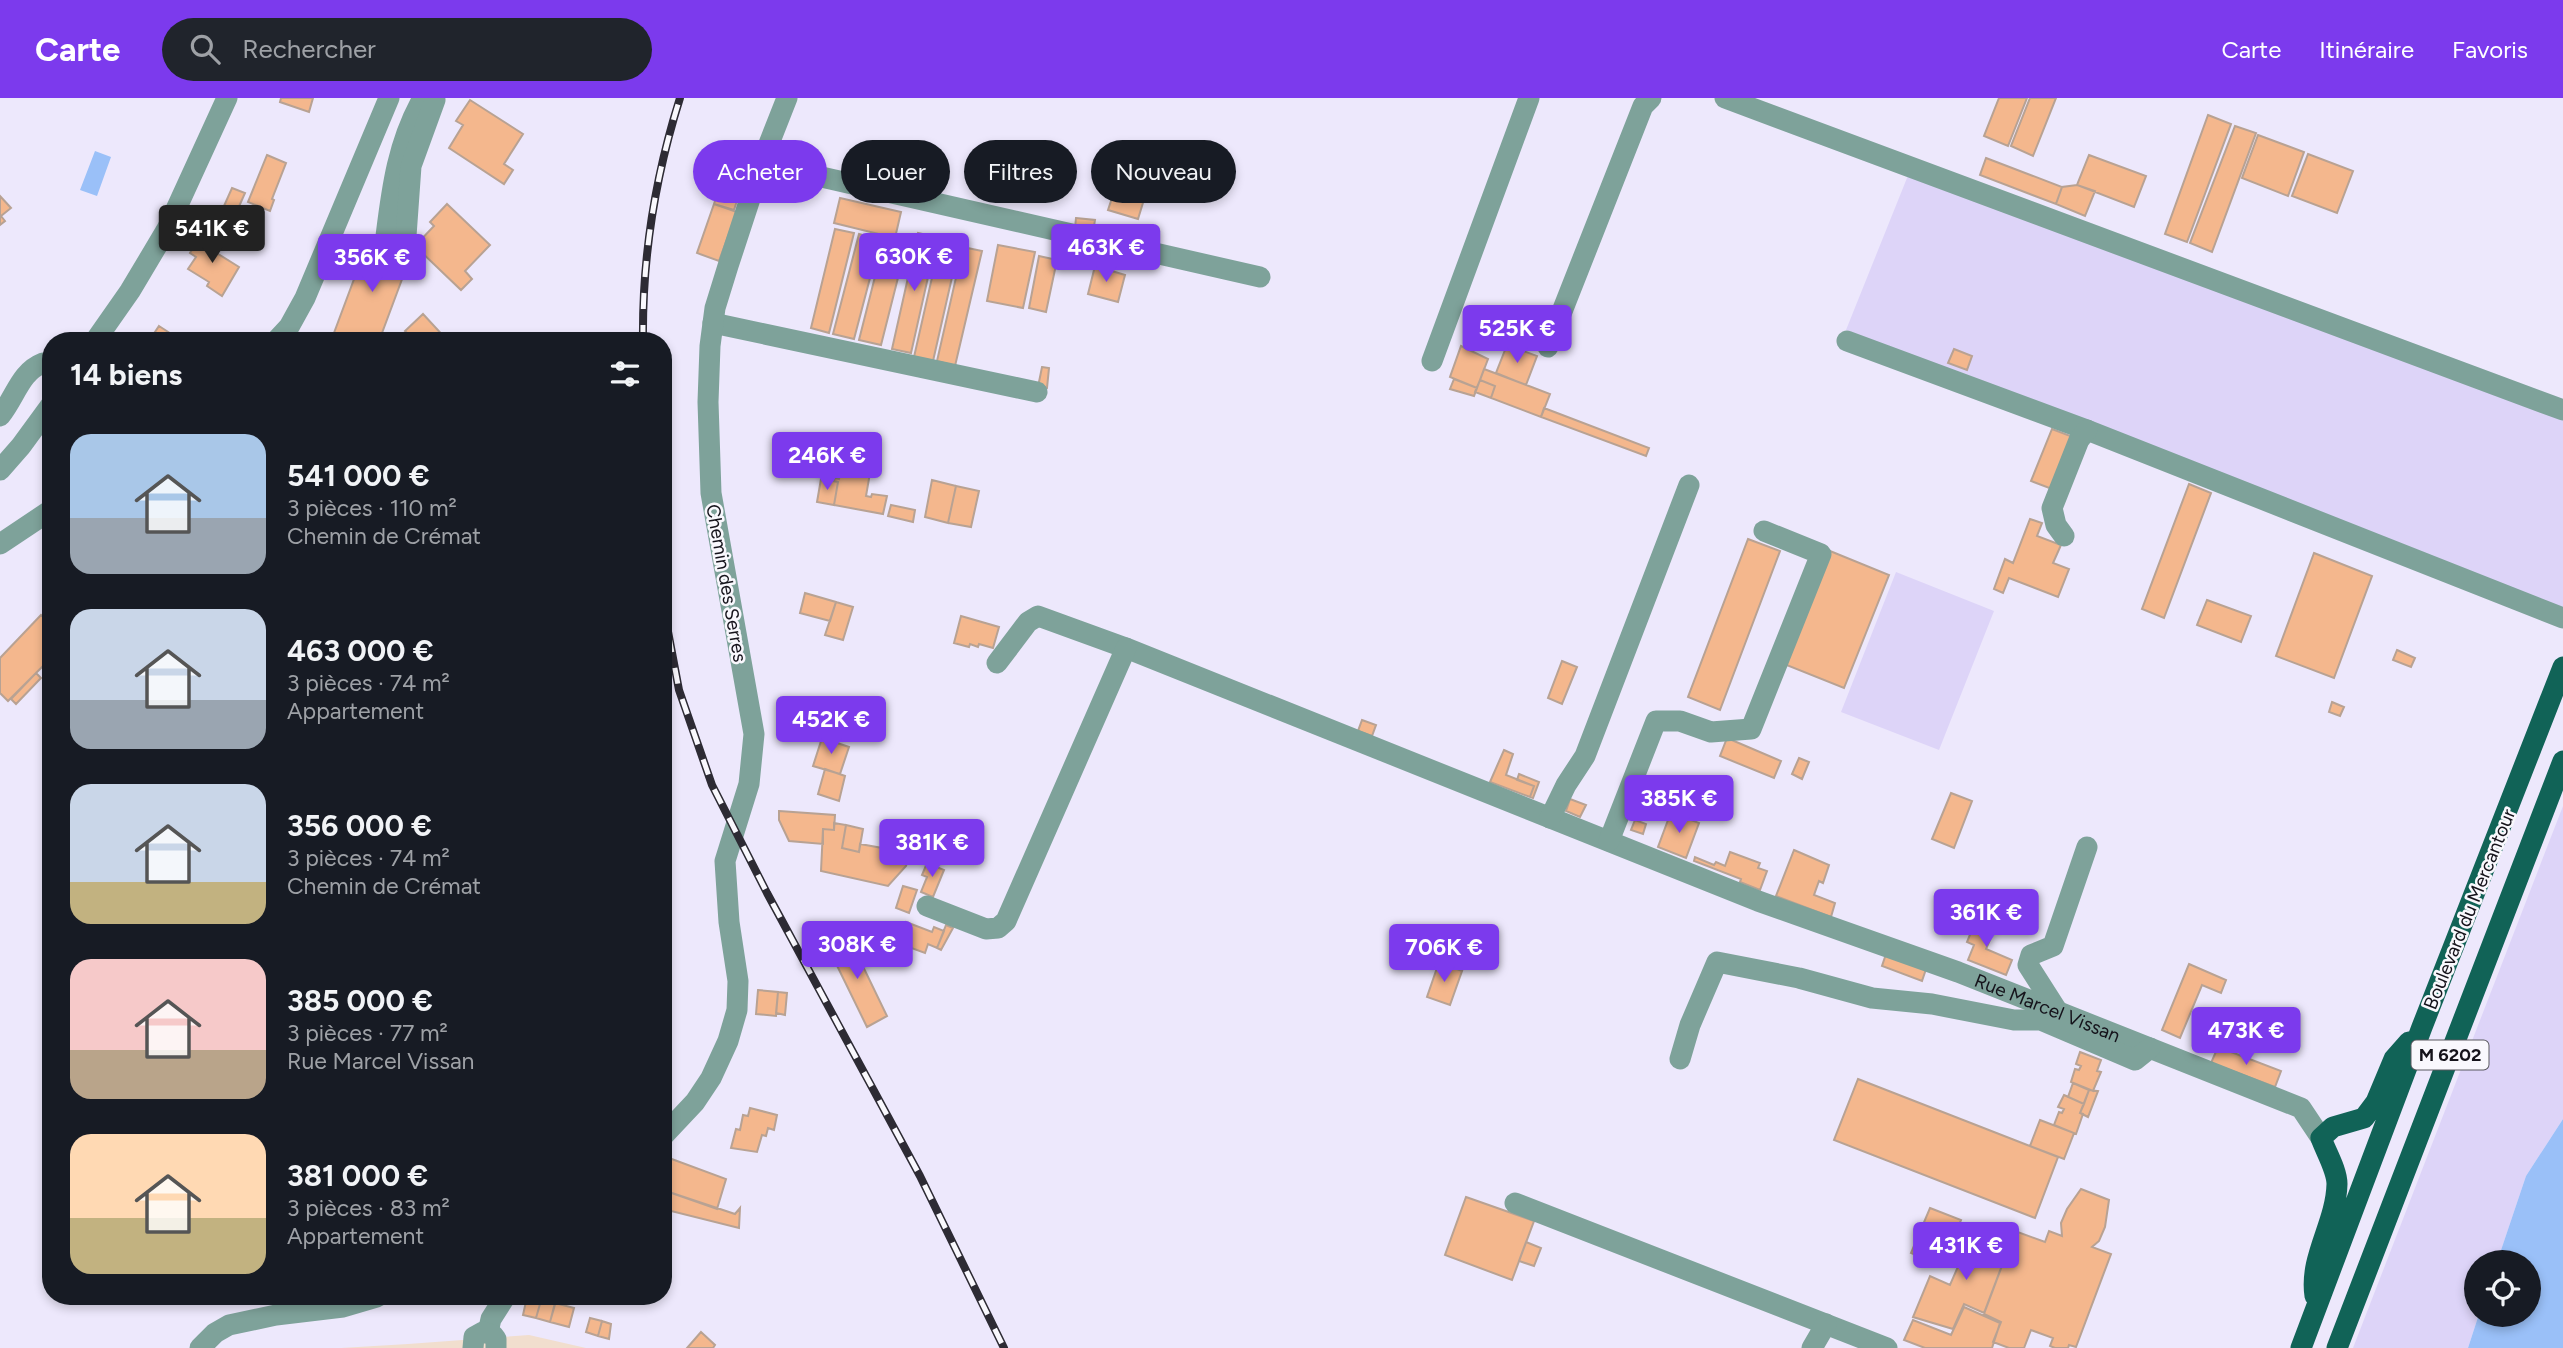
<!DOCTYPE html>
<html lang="fr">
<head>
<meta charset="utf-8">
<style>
	body { margin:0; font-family:Figtree,sans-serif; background:#20242c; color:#f1f3f6; height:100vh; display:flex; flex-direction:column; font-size:26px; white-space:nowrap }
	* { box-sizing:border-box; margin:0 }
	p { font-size:23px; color:#9ea1a6 }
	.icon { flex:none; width:38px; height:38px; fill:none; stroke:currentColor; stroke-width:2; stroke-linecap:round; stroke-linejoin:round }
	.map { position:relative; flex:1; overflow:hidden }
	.panel { position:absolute; left:42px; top:234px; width:630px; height:973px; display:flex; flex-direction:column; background:#171b24; border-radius:28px; box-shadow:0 4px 10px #0003 }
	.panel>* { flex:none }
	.top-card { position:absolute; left:693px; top:42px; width:665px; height:63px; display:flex; gap:14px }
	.tools { position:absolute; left:2464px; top:1152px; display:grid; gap:14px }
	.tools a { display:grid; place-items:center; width:77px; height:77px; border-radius:50%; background:#171b24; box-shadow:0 4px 10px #0003; font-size:35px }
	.price { position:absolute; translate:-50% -60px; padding:0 16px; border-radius:7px; background:#7c3aed; color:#fff; font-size:23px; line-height:46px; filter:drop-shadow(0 2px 4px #0008) }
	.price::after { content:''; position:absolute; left:50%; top:42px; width:21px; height:16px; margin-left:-10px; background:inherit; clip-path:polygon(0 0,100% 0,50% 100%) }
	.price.active { background:#222; color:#fff }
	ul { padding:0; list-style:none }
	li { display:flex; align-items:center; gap:21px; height:175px; padding:0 28px }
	li span { display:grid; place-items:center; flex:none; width:196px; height:140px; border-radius:21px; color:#555 }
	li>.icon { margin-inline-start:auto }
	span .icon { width:84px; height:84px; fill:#fffc; stroke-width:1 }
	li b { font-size:30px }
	h2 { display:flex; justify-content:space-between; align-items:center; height:84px; padding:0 28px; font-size:30px }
	.pill { padding:0 24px; border-radius:32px; background:#171b24; box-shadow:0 4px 10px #0003; font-size:24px; line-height:63px }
	.pill.active { background:#7c3aed; color:#fff }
	header { display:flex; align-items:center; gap:42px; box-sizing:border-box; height:98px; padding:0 35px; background:#7c3aed; color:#fff }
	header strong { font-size:33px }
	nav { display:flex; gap:38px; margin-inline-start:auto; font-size:24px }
	.search { width:490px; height:63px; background:#20242c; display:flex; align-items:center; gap:18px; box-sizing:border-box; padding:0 24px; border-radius:38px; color:#9ea1a6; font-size:26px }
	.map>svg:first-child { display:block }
	.industrial { fill:#f1dece }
	.green { fill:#ddd4f8 }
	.water { fill:#9ac0f8 }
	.building { fill:#f4b78d; stroke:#b8a293; stroke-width:2 }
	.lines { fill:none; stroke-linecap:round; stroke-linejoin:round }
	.minor { stroke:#7ea29a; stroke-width:21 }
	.major { stroke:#116357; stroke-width:21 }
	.rail-casing { stroke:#2d2b34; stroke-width:8 }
	.rail { stroke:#f9f8fd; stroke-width:5; stroke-dasharray:16; stroke-linecap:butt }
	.labels { text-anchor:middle; stroke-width:5; stroke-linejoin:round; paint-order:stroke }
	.shield { fill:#f9f8fd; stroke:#59585f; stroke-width:2 }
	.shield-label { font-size:18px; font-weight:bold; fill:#15131b }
	.street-label { font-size:19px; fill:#15131b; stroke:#f9f8fd }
</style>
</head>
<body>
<header>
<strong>Carte</strong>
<div class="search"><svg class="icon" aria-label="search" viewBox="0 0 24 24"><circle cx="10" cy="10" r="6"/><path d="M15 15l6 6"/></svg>Rechercher</div>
<nav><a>Carte</a><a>Itinéraire</a><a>Favoris</a></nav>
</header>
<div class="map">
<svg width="2563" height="1250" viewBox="0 0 2563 1250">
	<rect width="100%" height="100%" fill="#ede8fc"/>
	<path class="industrial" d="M529,1237l57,13h-245l67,-4z"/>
	<path class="green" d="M1909,75l654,246v189l-717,-278z
		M1896,474l98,39 -55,139 -98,-38z
		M2563,708v313l-37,57 -29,86h-21v52h3l-11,34h-115z"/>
	<path class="water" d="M95,53l16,6 -14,39 -17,-6z
		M2563,1021v229h-95l11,-34h50v-52h-32l29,-86z"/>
	<path class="building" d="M281,0h32l-4,14 -29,-10z
		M1999,0h28l-19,48 -24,-10z
		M2030,0h26l-23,58 -22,-10z
		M470,2l53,34 -19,30 9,6 -9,14 -55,-36 14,-23 -7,-4z
		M2208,17l23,9 -44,118 -22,-8z
		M2235,28l21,7 -44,119 -22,-9z
		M2258,37l46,17 -16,44 -46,-18z
		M2308,56l45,17 -16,42 -45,-17z
		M267,57l19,8 -14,36 2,1 -4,11 -22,-9z
		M2089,57l57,21 -12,31 -57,-22z
		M1986,60l76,29 -6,17 -76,-29z
		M725,71l20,7 -11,34 -20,-6z
		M1121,85l12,3 -1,3 14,4 -8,26 -30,-9 4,-12 4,1z
		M2077,87l18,6 -10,25 -29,-12 6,-17z
		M232,90l13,5 -8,18 -13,-5z
		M0,98l11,12 -10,8 4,5 -5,4z
		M840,100l61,14 -6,26 -61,-15z
		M447,106l43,41 -25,26 7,8 -11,11 -46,-44 19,-20 -4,-4z
		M714,106l23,8 -18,49 -22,-8z
		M1076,120l19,2 -2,12 -18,-4z
		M835,131l19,4 -25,100 -18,-5z
		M202,135l18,11 -5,8 24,15 -17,29 -15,-10 2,-4 -21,-13 8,-12 -6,-4z
		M918,135l19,4 -26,116 -19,-4z
		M859,136l21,6 -26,99 -21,-5z
		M941,140l19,4 -27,119 -19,-4z
		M369,141l42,16 -32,86h-48z
		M998,147l37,7 -12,56 -36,-7z
		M963,149l19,4 -27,115 -18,-5z
		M882,151l22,5 -23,91 -22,-5z
		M1039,158l18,4 -11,52 -17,-4z
		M1095,168l30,9 -7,27 -30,-8z
		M423,216l25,27h-40l4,-3 -7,-7z
		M159,228l23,15h-33z
		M1507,247l30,11 -11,29 -30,-12z
		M1461,248l27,13 -11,29 -27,-11z
		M1954,251l18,7 -5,14 -19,-7z
		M1042,269l7,1 -2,20 -9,-1z
		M1484,271l66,25 -9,23 -50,-19 4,-12 -15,-6z
		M1454,281l23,9 -3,8 -24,-7z
		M1480,282l15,6 -4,12 -16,-6z
		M1544,310l105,40 -3,8 -105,-39z
		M2052,331l21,8 -21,52 -21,-8z
		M841,369l29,6 -4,23 5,1 1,-3 15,2 -4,18 -49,-9 4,-23 -4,-1 1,-3 4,1z
		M821,381l17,3 -4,23 -17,-3z
		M932,382l24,6 -8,37 -23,-6z
		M2189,386l22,9 -47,125 -22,-9z
		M956,388l23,5 -8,36 -23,-4z
		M891,407l24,5 -2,12 -25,-6z
		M2030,421l12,4 -5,13 24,9 -8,18 16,6 -11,28 -49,-19 -6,15 -9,-4 11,-30 8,4z
		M1748,441l32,12 -60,159 -32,-13z
		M1830,453l59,24 -45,113 -60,-24z
		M2314,455l58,23 -38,102 -58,-22z
		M805,495l31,9 -6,19 -30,-8z
		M2207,502l44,16 -10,26 -44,-17z
		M836,504l17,5 -10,33 -18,-5z
		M41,517l10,10v33l-43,43 -8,-8v-35z
		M961,518l38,11 -6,21 -14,-4 -1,3 -8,-3 -1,3 -15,-4z
		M2397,552l18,8 -4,9 -18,-7z
		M1562,563l15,6 -15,37 -14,-6z
		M36,575l5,5 -25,26 -5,-5z
		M2332,604l12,5 -4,9 -11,-4z
		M1362,622l14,5 -4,11 -14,-5z
		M822,640l27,9 -9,27 -27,-8z
		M1727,640l54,23 -7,17 -54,-22z
		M1504,652l9,4 -7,21 28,11 -4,11 -40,-15z
		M1799,660l10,4 -7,17 -10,-5z
		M825,671l20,7 -6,25 -21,-7z
		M1519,676l20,8 -6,16 -3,-1 4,-11 -17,-6z
		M1951,695l21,8 -18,47 -22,-9z
		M1570,701l16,6 -6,12 -14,-6z
		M779,713l56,4 -1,15 -11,-1v15l-34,-3 -10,-21z
		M1671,714l28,11 -13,35 -28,-11z
		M1635,722l11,4 -3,10 -12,-4z
		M834,725l12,2 -4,23 17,4 1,-8 50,9 -4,13 -18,20 -67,-15 2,-42 11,1z
		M846,727l17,4 -4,23 -17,-4z
		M1794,752l35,15 -6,18 -4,-2 -5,14 21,8 -4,14 -55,-21z
		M1730,754l30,11 -2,5 9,3 -7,19 -20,-8 1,-3 -47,-18 1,-4 19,8 2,-3 9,4z
		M927,765l17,7 -11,27 -12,-5 6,-15 -5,-2z
		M903,788l14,4 -8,23 -13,-5z
		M1976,822l19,8 -9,21 26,11 -6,15 -38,-15 6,-15 -7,-3z
		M906,824l26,10 2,-5 10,4 -7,17 -9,-4 -3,9 -30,-11 2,-4 3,1z
		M946,827l7,3 -12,22 -4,-2z
		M856,829l3,7 -4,9 -14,5 -6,-13z
		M835,837l6,13 14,-5 1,9 31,64 -20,11 -43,-88z
		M1442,855l23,8 -3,10 -23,-9z
		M1886,856l40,15 -4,12 -40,-15z
		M1439,864l23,9 -12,34 -23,-8z
		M2189,866l37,16 -5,13 -19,-8 -22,53 -18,-8z
		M758,892l20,2 -2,24 -20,-2z
		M778,894l9,1 -2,22 -9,-2z
		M2218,949l63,24 -6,16 -64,-24z
		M2080,954l21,8 -4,11 4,1 -8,19 -22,-9 4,-13 4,1 2,-4 -5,-2z
		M1858,981l200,78 -23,61 -201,-78z
		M2073,985l16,7 -5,14 -16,-7z
		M2089,992l9,1 -10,26 -8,-4z
		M2064,997l20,9 -4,9 3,1 -7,20 -22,-9 5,-13 3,1 2,-4 -6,-2z
		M750,1010l27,7 -3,15 -6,-2 -2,8 -4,-1 -5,17 -26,-4 5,-19 4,1 3,-15 5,1z
		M2040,1022l34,13 -10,26 -34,-13z
		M669,1060l57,21 -9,30 -54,-19v-14z
		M2081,1091l28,11 -4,27 -6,14 -7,6 19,7 -35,93 -7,-2 -1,3h-13l-5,-2 3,-8 -22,-8 -7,18h-15l-16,-6 8,-20 -17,-8 31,-83 30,11 4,-11 13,5 -1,-13 6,-14z
		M663,1092l72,24 5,-6 -1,20 -76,-19z
		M1466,1099l68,24 -22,59 -67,-25z
		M1930,1110l31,12 -19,46 -31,-13z
		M2015,1133l-31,82 -20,-9 -11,25 -40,-12 17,-41 20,9 20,-46 7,4 4,-11 14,6z
		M1526,1144l15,6 -7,18 -15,-5z
		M527,1199h15l-6,21 -13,-3z
		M542,1199l14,4 -6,21 -14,-4z
		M555,1205l19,5 -5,19 -19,-5z
		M1964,1209l36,16 -8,25h-67l-21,-8 9,-20 38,15z
		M590,1220l12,3 -4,15 -12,-4z
		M602,1223l9,3 -2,15 -11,-3z
		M701,1234l14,13 -2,3h-26z"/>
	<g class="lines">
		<g class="minor">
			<path d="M1725,0l838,312"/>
			<path d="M763,61l41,14 456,104"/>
			<path d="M386,138c6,-49 12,-94 37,-138"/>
			<path d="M406,138l5,-70 24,-66"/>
			<path d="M713,225l324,69"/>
			<path d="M95,243l35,-50 37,-62 60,-131"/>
			<path d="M276,243l13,-14 16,-29 84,-200"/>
			<path d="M1847,243l240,89 476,188"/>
			<path d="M1548,249l95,-241 8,-8"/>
			<path d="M1432,263l97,-263"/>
			<path d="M0,318c16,-20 20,-44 43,-53l8,2"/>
			<path d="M0,372l21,-24 30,-41"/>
			<path d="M2064,438l-8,-11 -4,-17 27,-68 8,-10"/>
			<path d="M0,446l51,-34"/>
			<path id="s1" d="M997,565l31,-41 10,-6 88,32 632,253 200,71 343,136 20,30"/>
			<path d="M1550,720l16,-33 19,-29 104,-271"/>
			<path d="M1609,743l47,-120h24l31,11 40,-3 70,-175 -57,-23"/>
			<path d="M927,808l59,23 12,-1 8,-7 120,-273"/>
			<path d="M2058,914l-30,-47 3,-10 22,-9 34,-99"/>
			<path d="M1680,961l10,-34 27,-63 82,16 73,20 60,6 82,16h27l94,40 15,-12"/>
			<path d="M663,1038l32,-34 16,-24 17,-37 9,-31 1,-29 -9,-59 -4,-61 24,-77 5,-50 -43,-241 -3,-91 2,-56 5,-38 13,-42 35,-107 24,-61"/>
			<path d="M1515,1105l372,145"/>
			<path d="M488,1234l3,-13 14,-22"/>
			<path d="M200,1250l15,-15 14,-8 47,-10 67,-8 34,-10"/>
			<path d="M473,1250l1,-11 9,-5 10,3 3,4v9"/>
			<path d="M1812,1250l14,-24"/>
		</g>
		<path class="major" d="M2315,1198c-6,-39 21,-72 22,-112 0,-14 -11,-32 -16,-46l12,-11 31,-9 12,-16 18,-43 15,-17
			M2301,1250l121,-321 141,-360
			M2337,1250l226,-587"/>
		<defs>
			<path id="rail" d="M643,243c-1,-83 12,-164 37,-243
				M663,507l16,85 33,95 55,108 153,283 84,172"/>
		</defs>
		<use href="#rail" class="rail-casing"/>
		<use href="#rail" class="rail"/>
	</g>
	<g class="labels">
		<rect class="shield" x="2411.5" y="942.5" width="77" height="29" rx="5"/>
		<g class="shield-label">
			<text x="2450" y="963">M 6202</text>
		</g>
		<g class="street-label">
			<text transform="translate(727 485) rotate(80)" y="7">Chemin des Serres</text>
			<text transform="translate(2469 811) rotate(-68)" y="7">Boulevard du Mercantour</text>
			<text dy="7" stroke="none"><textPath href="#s1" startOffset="1146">Rue Marcel Vissan</textPath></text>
		</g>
	</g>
</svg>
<div class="tools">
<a><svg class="icon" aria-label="locate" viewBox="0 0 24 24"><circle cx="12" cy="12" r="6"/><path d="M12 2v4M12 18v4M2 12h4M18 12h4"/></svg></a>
</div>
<b class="price active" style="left:212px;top:167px">541K €</b>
<b class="price" style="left:1106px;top:186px">463K €</b>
<b class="price" style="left:914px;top:195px">630K €</b>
<b class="price" style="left:372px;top:196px">356K €</b>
<b class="price" style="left:1517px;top:267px">525K €</b>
<b class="price" style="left:827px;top:394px">246K €</b>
<b class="price" style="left:831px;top:658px">452K €</b>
<b class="price" style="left:1679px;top:737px">385K €</b>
<b class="price" style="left:932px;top:781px">381K €</b>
<b class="price" style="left:1986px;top:851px">361K €</b>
<b class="price" style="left:857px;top:883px">308K €</b>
<b class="price" style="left:1444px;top:886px">706K €</b>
<b class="price" style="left:2246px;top:969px">473K €</b>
<b class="price" style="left:1966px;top:1184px">431K €</b>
<div class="top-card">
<a class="pill active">Acheter</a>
<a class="pill">Louer</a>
<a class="pill">Filtres</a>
<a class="pill">Nouveau</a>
</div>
<section class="panel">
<h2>14 biens<svg class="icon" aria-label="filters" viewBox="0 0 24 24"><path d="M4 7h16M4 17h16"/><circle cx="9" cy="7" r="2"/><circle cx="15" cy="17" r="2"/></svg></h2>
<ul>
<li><span style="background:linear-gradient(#a9c7e8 60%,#9aa5b1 0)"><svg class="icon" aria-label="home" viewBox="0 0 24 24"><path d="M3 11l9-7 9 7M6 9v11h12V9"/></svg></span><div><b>541 000 €</b><p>3 pièces · 110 m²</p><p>Chemin de Crémat</p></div></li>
<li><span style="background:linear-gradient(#c9d6e8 65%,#9aa5b1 0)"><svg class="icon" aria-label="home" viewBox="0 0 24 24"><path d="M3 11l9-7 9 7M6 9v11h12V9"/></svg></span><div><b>463 000 €</b><p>3 pièces · 74 m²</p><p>Appartement</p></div></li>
<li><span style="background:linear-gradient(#c9d6e8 70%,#c2b280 0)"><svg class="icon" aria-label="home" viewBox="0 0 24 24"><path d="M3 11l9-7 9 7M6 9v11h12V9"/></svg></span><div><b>356 000 €</b><p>3 pièces · 74 m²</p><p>Chemin de Crémat</p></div></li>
<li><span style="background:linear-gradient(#f6c9c9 65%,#b9a48a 0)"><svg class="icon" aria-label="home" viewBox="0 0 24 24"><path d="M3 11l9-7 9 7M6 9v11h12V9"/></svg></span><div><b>385 000 €</b><p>3 pièces · 77 m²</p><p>Rue Marcel Vissan</p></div></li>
<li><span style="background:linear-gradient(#ffd9b3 60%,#c2b280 0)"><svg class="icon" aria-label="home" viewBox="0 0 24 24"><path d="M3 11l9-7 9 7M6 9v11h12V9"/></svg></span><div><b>381 000 €</b><p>3 pièces · 83 m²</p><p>Appartement</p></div></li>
</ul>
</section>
</div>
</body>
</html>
